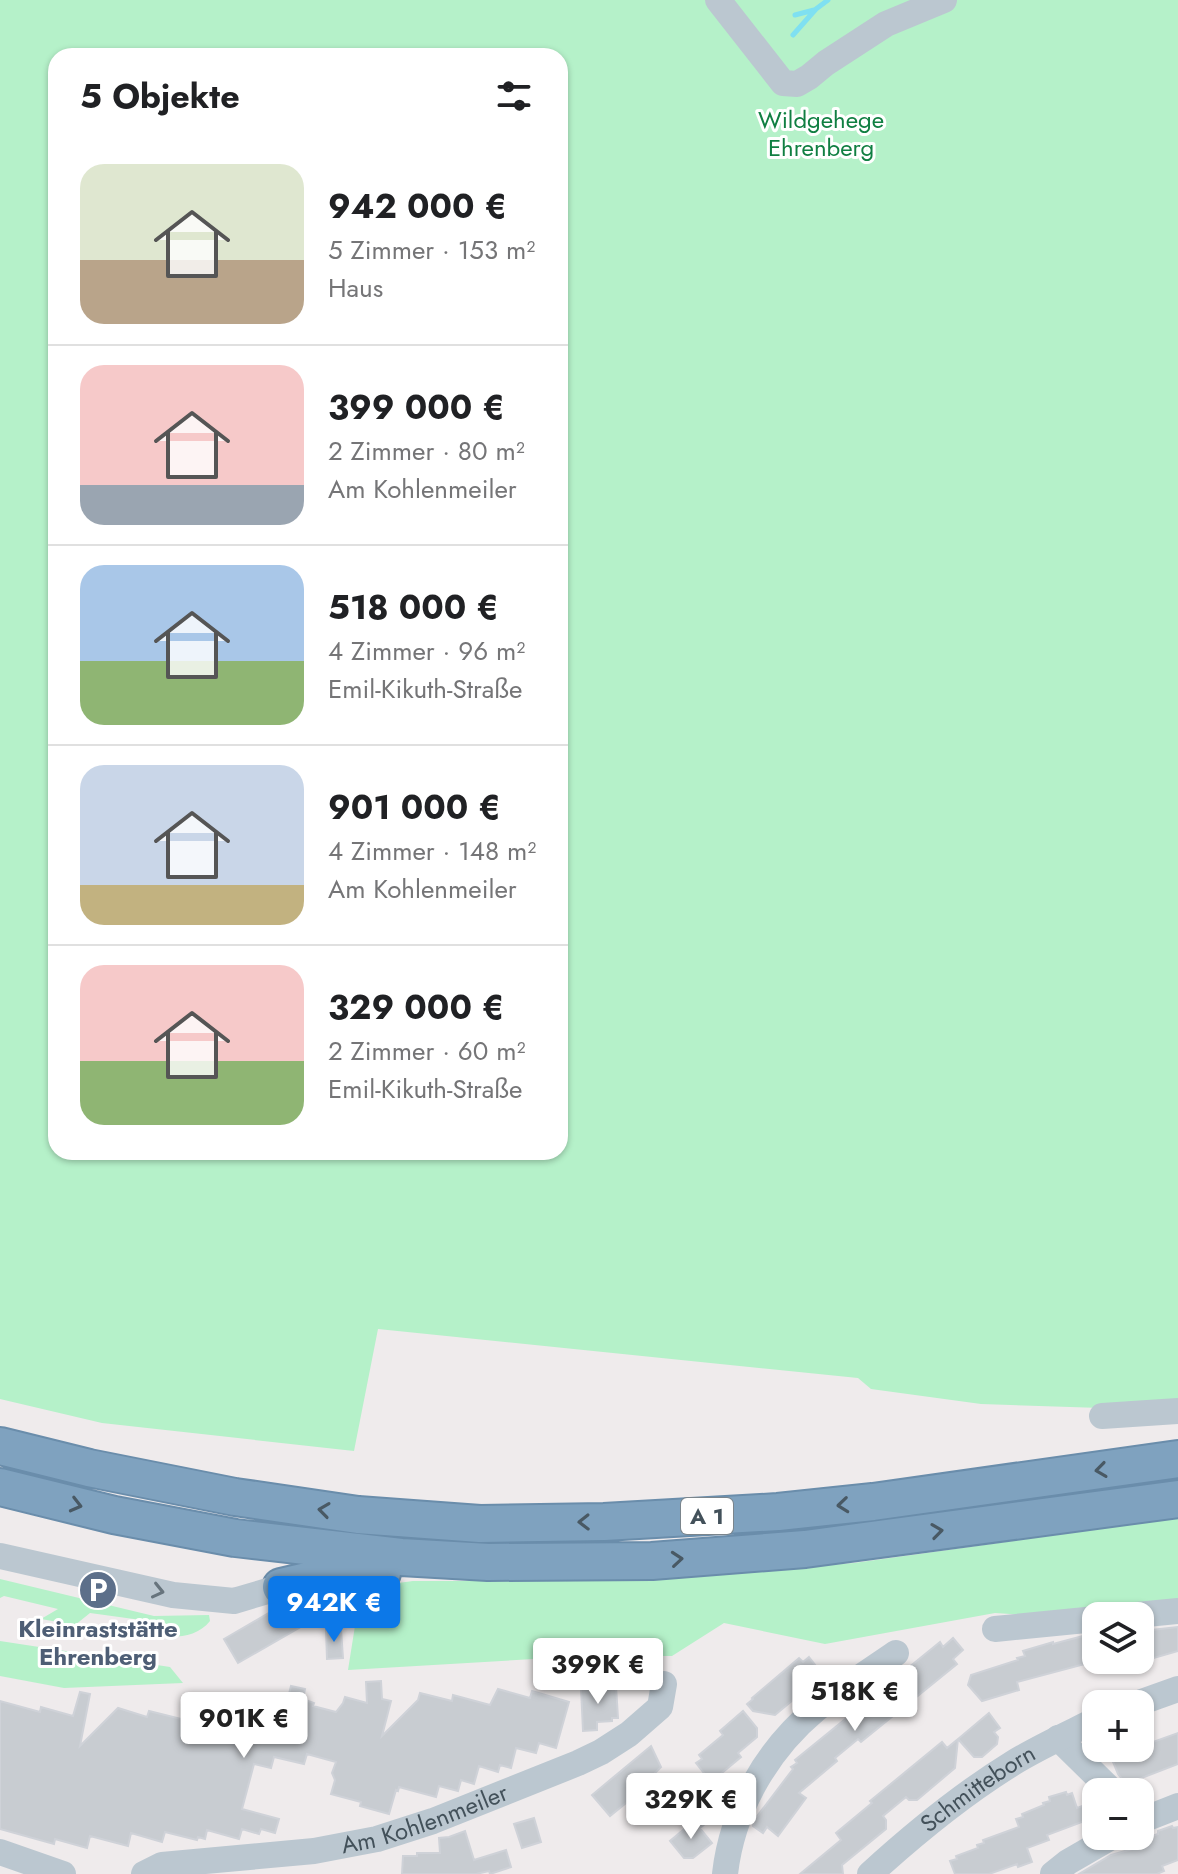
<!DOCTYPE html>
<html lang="de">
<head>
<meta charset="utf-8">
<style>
	body { margin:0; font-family:Jost,sans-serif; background:#f2f2f2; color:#202124; height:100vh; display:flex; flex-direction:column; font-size:30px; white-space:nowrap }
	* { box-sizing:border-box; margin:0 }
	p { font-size:26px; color:#757577 }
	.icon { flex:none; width:44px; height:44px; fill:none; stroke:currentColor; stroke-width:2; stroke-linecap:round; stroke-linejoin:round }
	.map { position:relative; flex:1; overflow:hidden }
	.drawer { position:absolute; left:48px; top:48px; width:520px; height:1112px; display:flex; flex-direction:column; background:#fff; border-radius:24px; box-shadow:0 2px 6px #0004 }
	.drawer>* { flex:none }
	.controls { position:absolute; left:1082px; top:1602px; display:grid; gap:16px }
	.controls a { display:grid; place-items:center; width:72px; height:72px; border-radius:16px; background:#fff; box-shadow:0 2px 6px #0004; font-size:40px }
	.price { position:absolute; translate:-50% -68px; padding:0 18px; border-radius:8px; background:#fff; color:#222; font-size:26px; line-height:52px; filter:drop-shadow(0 2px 4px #0008) }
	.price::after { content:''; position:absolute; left:50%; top:48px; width:24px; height:18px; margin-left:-12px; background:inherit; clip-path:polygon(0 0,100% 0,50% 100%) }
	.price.selected { background:#0c78e8; color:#fff }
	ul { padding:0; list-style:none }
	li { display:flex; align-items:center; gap:24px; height:200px; padding:0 32px }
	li+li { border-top:2px solid #e0e0e0 }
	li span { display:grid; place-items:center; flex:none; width:224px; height:160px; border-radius:24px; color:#555 }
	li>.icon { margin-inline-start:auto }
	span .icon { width:96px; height:96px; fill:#fffc; stroke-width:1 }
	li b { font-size:34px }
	h2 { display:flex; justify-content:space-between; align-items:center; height:96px; padding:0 32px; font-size:34px }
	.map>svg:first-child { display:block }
	.green { fill:#b5f1c9; fill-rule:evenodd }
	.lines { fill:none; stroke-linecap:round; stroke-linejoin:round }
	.stream { stroke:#7fe0f1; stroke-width:5 }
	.building { fill:#c8ccd1; stroke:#cfd2d8; stroke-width:2 }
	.highway-casing { stroke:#6a8dab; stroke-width:40 }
	.minor { stroke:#bbc7d0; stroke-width:26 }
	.highway { stroke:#7fa2bf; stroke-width:36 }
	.oneway { stroke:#495964 }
	.oneway2 { stroke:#67747d }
	.labels { text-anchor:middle; stroke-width:6; stroke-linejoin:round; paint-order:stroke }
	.shield { fill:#fff; stroke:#7b858c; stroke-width:2 }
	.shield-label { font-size:22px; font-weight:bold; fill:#43515a }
	.park-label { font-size:24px; fill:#107f42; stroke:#fff }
	.service-label { font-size:24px; font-weight:bold; fill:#4e5e75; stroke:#fff }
	.street-label { font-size:24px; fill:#43515a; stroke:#fff }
</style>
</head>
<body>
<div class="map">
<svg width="1178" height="1874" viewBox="0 0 1178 1874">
	<rect width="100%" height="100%" fill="#efebec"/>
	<path class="green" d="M0,0h1178v1405l-77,3 -120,-4 -110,-15 -13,-11 -480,-49 -24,122 -252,-28 -102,-24zM56,56h504v1096h-504z
		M1178,1518v85l-121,14 -62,-4 -170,31 -101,-21 -52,33h-87l-237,14 13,-82 52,-7h205l236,-18z
		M0,1579l154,37 55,-1 1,6c-19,24 -55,14 -81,11l12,-12 -51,-7 -15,12 -34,-6 17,-10 -54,-13 -4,2z
		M0,1641l170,26 13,16 -119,5 -64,-12z"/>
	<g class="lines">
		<path class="stream" d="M795,15l19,-5
			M793,35l23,-26 12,-9"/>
	</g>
	<path class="building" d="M295,1605l11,19 -68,39 -14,-24 55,-32z
		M1178,1627v24l-38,11v-29l11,-3z
		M341,1629l2,29 -16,1 -1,-29z
		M1083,1636l2,6 7,-3 4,12v10l-79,21 2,8 -37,11 -14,-16 3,-10 47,-15 -1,-2 8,-2 -2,-5 30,-9v2z
		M953,1638l10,12 -10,9 4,5 -96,78 -3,-3 -23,19 2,3 -38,32 7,5 -28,38 -11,-9 -4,6 -10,-7 2,-7 38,-50 -2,-2 6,-4 -2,-3 145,-118 3,5z
		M809,1657l14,18 -48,40 -22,-4 -6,-7 6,-5 -1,-1 47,-40 4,4z
		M381,1681l1,18 9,2 -9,35 36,-36 2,-7 32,8 1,-6 37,10 8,-16 32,9 2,-7 37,11 -13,46 -17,-5 -3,10 -20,-5 -5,20 -11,-3 -2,7 -19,-6 -5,18 -13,-4 -3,11 -19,-5 -3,11 -37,-10 -1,4 -2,-1 -7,24 -29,-8 1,-4 -30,-8 4,-14 -3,-7 4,-11 -29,-8 -3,10 -30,-7 -3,11 -17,-4 -12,45 37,10 -4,14 -14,-4 -2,5 -17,-5 -3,10 -32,-9 -2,9 -7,-2 -1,3 -32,-8 -3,10 -31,-9 -3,13 -38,-10 -3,12 -32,-9 -1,5 -54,-15v-128l40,11 1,-5 32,9 7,-24 10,2 -10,52 38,-38 29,9 2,-6 32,8 9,-9 1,-6 33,9 1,-6 34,9 8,-9 1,-6 18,5 5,-20 14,3 -2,10 11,4 -1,3 23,6 7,-9 2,-6 22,6 -1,-21z
		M616,1686l2,32h-6v3l-15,1v8l-14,1 -2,-43z
		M743,1711l14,17v9l-19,16 3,4 -30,25 -15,-19 6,-4 -3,-4 24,-20 -3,-4z
		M989,1713l11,15 -6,4 4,5 -1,7 -15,13h-8l-16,-18z
		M1178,1733v31l-52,20 -8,-10 -7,-17z
		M958,1739l-3,29 -38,32h-8l-3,-3 -23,19 3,4v9l-44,36 1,9h-43l41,-34 -5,-7 36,-30 -2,-2 72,-59 5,6z
		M651,1746l10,21 -6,6 3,4 -48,39 -18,-21z
		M711,1782l17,20 -2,4 -26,22 -19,-22z
		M1066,1792l1,3 5,-2 5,15 8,-3 5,14 -43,16 2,5 -22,8 5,14 -14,5 -1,-3 -28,10h-34l-5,-13 7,-2 -1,-3 22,-8 -1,-3 7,-2 -1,-3 36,-13 -3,-8 7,-2 -1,-3 22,-9 -1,-2 7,-2 -1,-4z
		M534,1818l7,24 -19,6 -8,-24z
		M694,1821l18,22 -19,15h-9l-14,-17z
		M1172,1826l1,2 5,-1v33l-16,6 2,5 -7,3h-78l32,-19 35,-10 -1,-3 8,-3 -1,-3 6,-2v-3z
		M465,1831l9,29 32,-10 5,17 -21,7 -1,-3 -13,3h-74l1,-18h14v-3h23l-1,-15 10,-1z"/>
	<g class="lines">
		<defs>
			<path id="highway" d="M0,1446l89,22 146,29 123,18 122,9 124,-2 174,-10 95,-10 305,-43
				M0,1487l114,28 121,23 166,19 87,5 164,-1 153,-12 373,-50
				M281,1587l56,-13 45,-1"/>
		</defs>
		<use href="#highway" class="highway-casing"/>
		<g class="minor">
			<path d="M718,0l65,83 14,1 12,-7 17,-14 60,-39 58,-24"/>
			<path d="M1102,1416l76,-5"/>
			<path d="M0,1556l173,39 61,6 47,-14"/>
			<path d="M1126,1616l52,-5"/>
			<path d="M995,1629l101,-10"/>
			<path d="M1136,1704l42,-15"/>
			<path d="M1058,1738l55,54"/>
			<path d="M1140,1821l38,-15"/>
			<path d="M0,1852l63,22"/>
			<path id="s1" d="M144,1874l18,-9 152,-14 63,-12 56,-18 145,-58 23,-11 28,-18 31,-27 4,-23"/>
			<path d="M725,1874c7,-63 41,-123 90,-164 25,-21 54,-38 81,-57"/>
			<path id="s2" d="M870,1874c45,-41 91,-79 143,-111 26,-16 55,-29 83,-43"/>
			<path d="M1053,1874l15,-12 45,-26"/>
		</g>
		<use href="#highway" class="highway"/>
	</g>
	<defs><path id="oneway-chevron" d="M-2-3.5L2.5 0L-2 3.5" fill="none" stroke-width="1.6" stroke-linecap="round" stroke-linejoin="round" transform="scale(2)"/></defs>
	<g class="oneway">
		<use href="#oneway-chevron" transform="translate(1101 1470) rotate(172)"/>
		<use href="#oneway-chevron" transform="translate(76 1505) rotate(14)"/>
		<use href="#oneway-chevron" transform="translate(843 1505) rotate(174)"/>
		<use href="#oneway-chevron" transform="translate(324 1510) rotate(-172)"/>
		<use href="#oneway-chevron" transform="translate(584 1522) rotate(179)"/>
		<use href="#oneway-chevron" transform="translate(937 1531) rotate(-8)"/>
		<use href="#oneway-chevron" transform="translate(677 1559) rotate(-5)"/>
	</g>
	<use class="oneway2" href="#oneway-chevron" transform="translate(158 1591) rotate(13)"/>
	<defs>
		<symbol id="parking-disc" viewBox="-11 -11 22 22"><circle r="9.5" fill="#5c6f8a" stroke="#fff"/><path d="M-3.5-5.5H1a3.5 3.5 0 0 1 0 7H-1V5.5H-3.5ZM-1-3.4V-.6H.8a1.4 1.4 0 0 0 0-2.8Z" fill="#fff"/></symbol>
	</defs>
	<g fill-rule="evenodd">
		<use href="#parking-disc" x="76" y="1568" width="44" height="44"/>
	</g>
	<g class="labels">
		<rect class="shield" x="681" y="1498" width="52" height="36" rx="6"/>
		<g class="shield-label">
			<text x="707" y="1524">A 1</text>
		</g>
		<g class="park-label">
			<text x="821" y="128">Wildgehege<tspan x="821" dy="28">Ehrenberg</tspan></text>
		</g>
		<g class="service-label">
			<text x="98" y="1637">Kleinraststätte<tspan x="98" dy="28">Ehrenberg</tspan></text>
		</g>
		<g class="street-label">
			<text dy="8" stroke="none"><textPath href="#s2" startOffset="138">Schmitteborn</textPath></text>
			<text dy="8" stroke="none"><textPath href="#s1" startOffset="288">Am Kohlenmeiler</textPath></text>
		</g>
	</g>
</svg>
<div class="controls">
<a><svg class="icon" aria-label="layers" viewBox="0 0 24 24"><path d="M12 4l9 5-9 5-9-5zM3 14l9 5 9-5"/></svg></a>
<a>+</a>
<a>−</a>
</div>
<b class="price selected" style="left:334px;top:1644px">942K €</b>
<b class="price" style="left:598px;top:1706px">399K €</b>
<b class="price" style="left:855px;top:1733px">518K €</b>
<b class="price" style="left:244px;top:1760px">901K €</b>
<b class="price" style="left:691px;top:1841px">329K €</b>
<section class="drawer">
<h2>5 Objekte<svg class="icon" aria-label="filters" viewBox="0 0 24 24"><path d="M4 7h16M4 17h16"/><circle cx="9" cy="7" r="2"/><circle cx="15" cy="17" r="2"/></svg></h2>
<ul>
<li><span style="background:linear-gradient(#dfe7d0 60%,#b9a48a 0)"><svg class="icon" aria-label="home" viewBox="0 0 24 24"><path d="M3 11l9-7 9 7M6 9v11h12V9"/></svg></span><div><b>942 000 €</b><p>5 Zimmer · 153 m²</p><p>Haus</p></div></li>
<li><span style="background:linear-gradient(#f6c9c9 75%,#9aa5b1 0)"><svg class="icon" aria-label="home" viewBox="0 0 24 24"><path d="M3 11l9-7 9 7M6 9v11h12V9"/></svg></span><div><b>399 000 €</b><p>2 Zimmer · 80 m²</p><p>Am Kohlenmeiler</p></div></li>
<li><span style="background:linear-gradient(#a9c7e8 60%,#8fb573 0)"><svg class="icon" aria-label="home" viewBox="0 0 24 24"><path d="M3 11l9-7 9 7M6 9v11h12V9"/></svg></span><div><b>518 000 €</b><p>4 Zimmer · 96 m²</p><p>Emil-Kikuth-Straße</p></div></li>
<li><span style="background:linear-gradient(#c9d6e8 75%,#c2b280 0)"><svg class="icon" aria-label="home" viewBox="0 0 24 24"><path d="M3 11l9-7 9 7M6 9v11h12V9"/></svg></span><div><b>901 000 €</b><p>4 Zimmer · 148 m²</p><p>Am Kohlenmeiler</p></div></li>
<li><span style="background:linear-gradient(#f6c9c9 60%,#8fb573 0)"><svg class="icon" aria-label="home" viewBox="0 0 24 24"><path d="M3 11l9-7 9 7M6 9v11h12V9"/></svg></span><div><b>329 000 €</b><p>2 Zimmer · 60 m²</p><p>Emil-Kikuth-Straße</p></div></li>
</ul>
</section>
</div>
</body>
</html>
